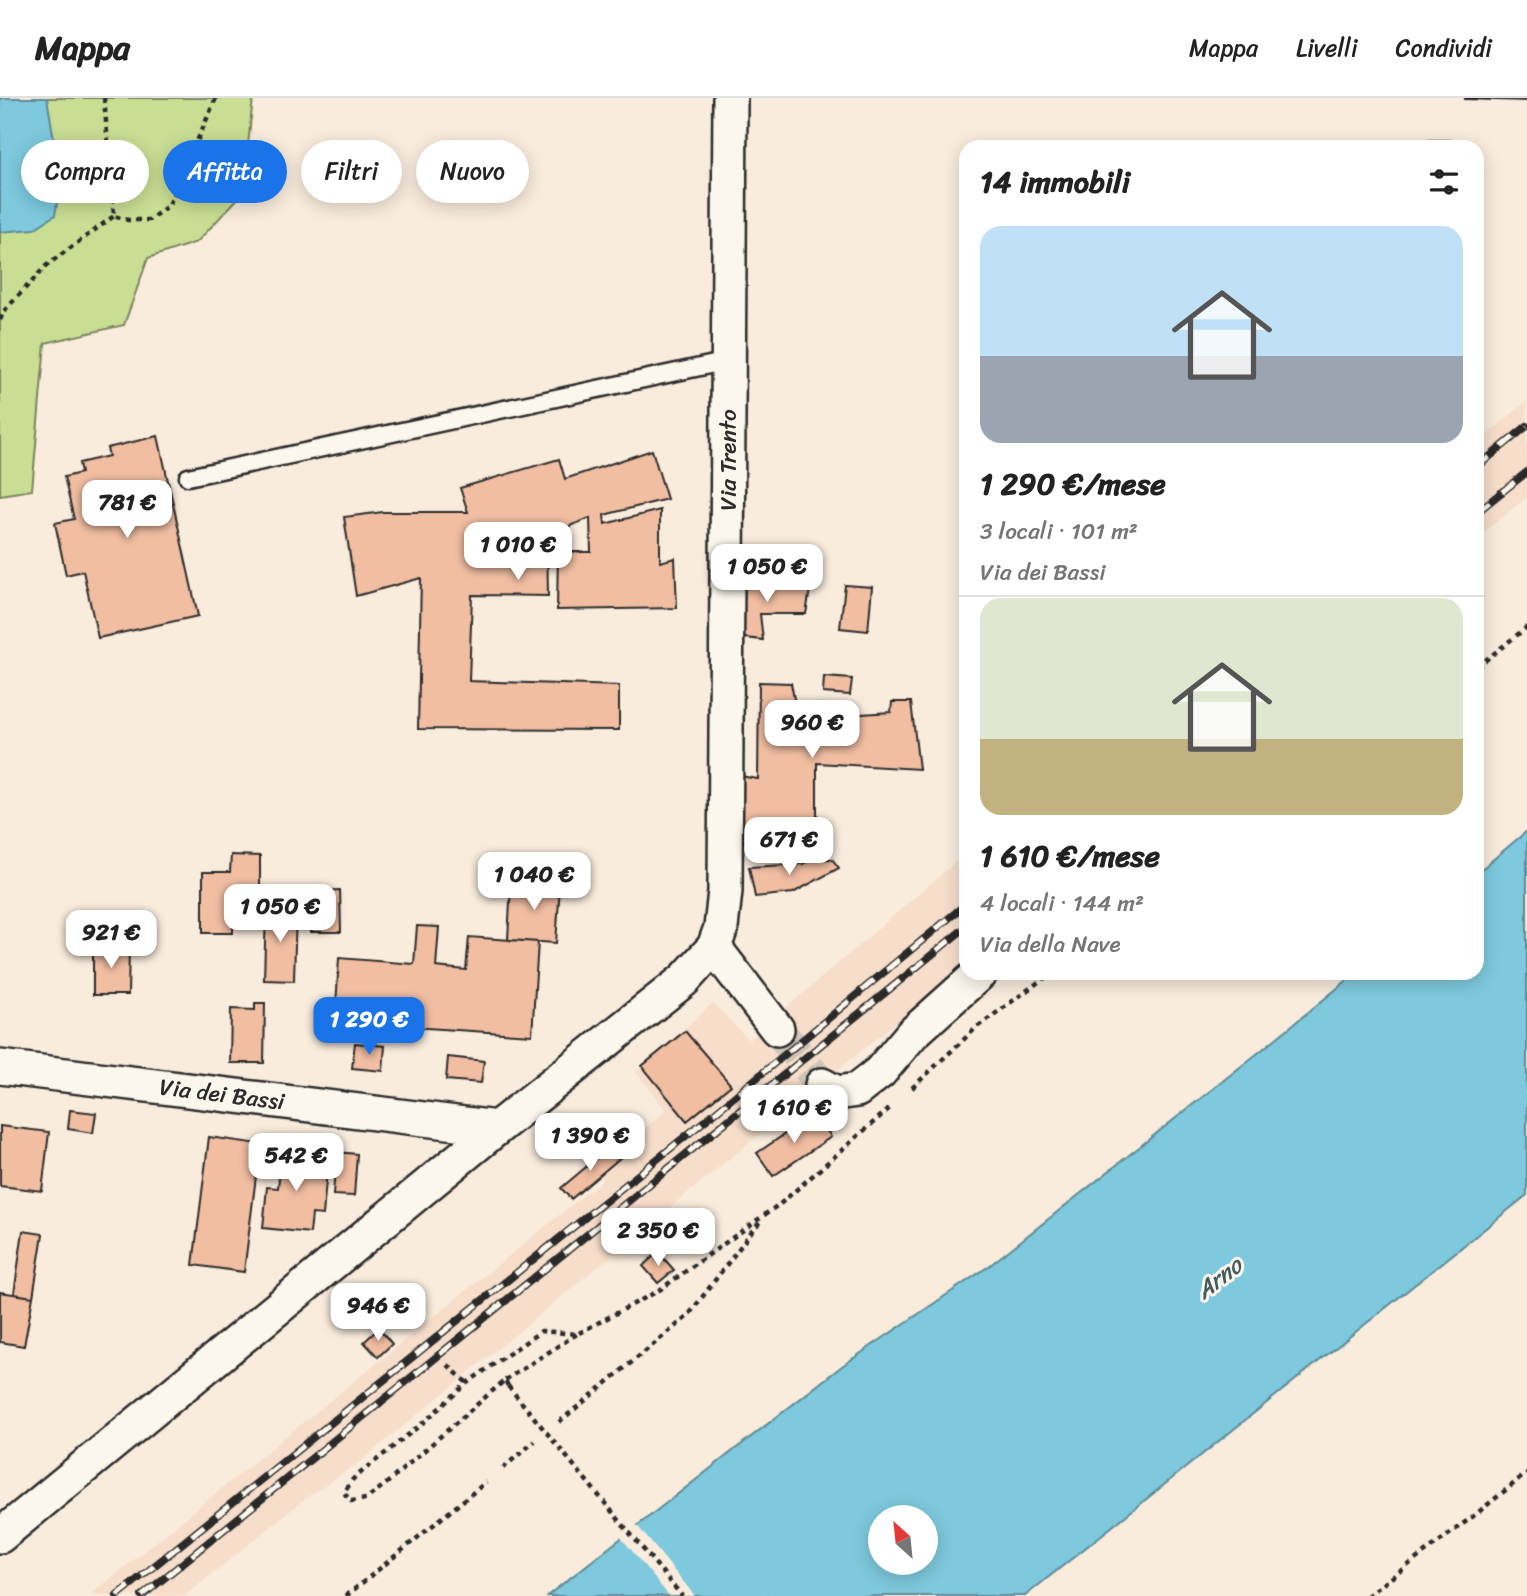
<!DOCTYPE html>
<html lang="it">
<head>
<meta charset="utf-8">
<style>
	body { margin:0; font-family:Sriracha,sans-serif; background:#f6f6f6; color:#222; height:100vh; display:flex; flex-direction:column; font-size:26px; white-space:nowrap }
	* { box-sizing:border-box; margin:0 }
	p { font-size:23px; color:#767676 }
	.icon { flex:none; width:38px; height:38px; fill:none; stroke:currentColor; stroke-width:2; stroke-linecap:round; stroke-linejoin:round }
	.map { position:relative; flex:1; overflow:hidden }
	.panel { position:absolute; left:959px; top:42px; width:525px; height:840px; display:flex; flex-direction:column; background:#fff; border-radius:21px; box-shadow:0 4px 18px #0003 }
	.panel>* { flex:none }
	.hud { position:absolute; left:21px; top:42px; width:665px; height:63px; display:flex; gap:14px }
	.needle { width:46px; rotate:333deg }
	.fabs { position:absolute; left:868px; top:1407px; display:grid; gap:14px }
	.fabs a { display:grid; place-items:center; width:70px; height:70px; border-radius:50%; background:#fff; box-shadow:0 4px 18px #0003; font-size:35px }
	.price { position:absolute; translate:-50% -60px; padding:0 16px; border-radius:14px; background:#fff; color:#222; font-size:23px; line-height:46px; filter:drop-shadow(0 2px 4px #0008) }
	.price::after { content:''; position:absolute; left:50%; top:42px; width:21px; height:16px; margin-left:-10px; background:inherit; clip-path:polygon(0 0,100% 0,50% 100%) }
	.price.selected { background:#1a73e8; color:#fff }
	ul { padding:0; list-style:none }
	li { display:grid; align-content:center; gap:14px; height:371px; padding:0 21px }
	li+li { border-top:2px solid #e0e0e0 }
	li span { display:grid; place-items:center; height:217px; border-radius:21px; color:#555 }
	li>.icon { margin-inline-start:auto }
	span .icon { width:126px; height:126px; fill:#fffc; stroke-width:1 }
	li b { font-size:30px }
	h2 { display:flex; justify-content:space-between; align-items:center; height:84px; padding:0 21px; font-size:30px }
	.pill { padding:0 24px; border-radius:32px; background:#fff; box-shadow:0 4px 18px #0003; font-size:24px; line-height:63px }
	.pill.selected { background:#1a73e8; color:#fff }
	header { display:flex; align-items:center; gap:42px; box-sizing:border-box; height:98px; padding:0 35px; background:#fff; border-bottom:2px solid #e0e0e0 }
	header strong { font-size:33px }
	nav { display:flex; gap:38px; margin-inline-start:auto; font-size:24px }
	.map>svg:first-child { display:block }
	.built { fill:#f7decb }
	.green { fill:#c9de93; stroke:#7a845f; stroke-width:2 }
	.water { fill:#7ec9dd; stroke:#5d8a96; stroke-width:2; fill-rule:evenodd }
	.pier { fill:#f9ecdd }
	.building { fill:#f1bea2; stroke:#2b2b2b; stroke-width:2 }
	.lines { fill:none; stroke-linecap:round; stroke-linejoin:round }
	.minor-tunnel { stroke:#d0c5b9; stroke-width:33; stroke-dasharray:33 17; stroke-linecap:butt }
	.service-casing { stroke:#2b2b2b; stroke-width:21 }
	.minor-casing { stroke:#2b2b2b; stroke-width:38 }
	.path { stroke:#2b2b2b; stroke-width:4.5; stroke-dasharray:5 5; stroke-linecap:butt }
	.service { stroke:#fbf7ec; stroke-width:16 }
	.minor { stroke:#fbf7ec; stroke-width:33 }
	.rail-casing { stroke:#2b2b2b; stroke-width:8 }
	.rail { stroke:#fbf7ec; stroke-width:5; stroke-dasharray:16; stroke-linecap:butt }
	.path-bridge { stroke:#2b2b2b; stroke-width:4.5; stroke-dasharray:5 5; stroke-linecap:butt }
	.labels { text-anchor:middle; stroke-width:6; stroke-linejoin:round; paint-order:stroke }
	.street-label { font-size:23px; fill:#2b2b2b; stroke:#fbf7ec }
	.water-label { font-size:24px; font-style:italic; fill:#445a60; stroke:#fbf7ec }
</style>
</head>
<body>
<header>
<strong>Mappa</strong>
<nav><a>Mappa</a><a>Livelli</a><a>Condividi</a></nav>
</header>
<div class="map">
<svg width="1527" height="1498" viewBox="0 0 1527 1498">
	<rect width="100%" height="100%" fill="#f9ecdd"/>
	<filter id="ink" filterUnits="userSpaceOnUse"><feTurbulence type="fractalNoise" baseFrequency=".0143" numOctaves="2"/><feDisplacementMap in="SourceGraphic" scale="14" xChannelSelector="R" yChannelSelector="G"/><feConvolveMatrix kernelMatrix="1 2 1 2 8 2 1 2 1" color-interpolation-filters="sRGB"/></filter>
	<g filter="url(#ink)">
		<path class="built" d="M1527,303v96l-50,41v-95z
			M966,755v112l-605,496 -55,37 -121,98h-96l511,-414 13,-25 53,-47 -30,-38 77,-69 36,37z"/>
		<path class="green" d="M0,0h253l-10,95 -46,49 -49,16 -24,67 -79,18 -13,147 -32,5z"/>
		<path class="water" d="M0,0h47l14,83 -6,34 -21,14 -34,3z
			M1527,733v364l-502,401h-478l295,-230 147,-100 274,-217 93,-76h121v-100zM880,1419h46v46h-46z"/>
		<path class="pier" d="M635,1425l60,73h-26l-50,-61z"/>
		<path class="building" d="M1465,0h62v3l-62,-2z
			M1421,42h29v7h-29z
			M158,338l40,180 -100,22 -15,-67 -17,4 -11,-52 19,-4 -10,-42 17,-4 -2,-10 30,-7 -2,-8z
			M652,352l15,49 -63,16 1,9 55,-14v52l15,-4 2,50 -120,2 1,-58h33l-1,-34 -43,17 1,61 -76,-1 -3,86 150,5v44l-201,-1 3,-151 -65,18 -12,-79 39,-5h85l-8,-24 99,-29 6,20z
			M736,482l75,3 -5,31h-46l3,26 -27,-3z
			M845,487l27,2 -4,44 -28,-3z
			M824,579l28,2 -2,16 -27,-2z
			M759,584l32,1 4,21 35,1 2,11 59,-4 1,-10h19l8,67 -102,-6v77l-80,1 3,-65 18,3z
			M231,757l29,1v60h-27v17h-30v-61h27z
			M811,761h21l7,9 -46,25 -38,4 -6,-30 54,-3z
			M511,784l49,3 -4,58 -48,-3z
			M340,792l1,42h-31l-1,-41z
			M266,809l30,1 -2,73 -30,-1z
			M417,828l22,1 -3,40 30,3 3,-33 69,5 -6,93 -197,-13 4,-64 75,6z
			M93,847h36l-1,50h-35z
			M255,905h10l-1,60h-34l1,-54 24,1z
			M685,933l46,54 -44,36 -45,-55z
			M355,945l30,3 -2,25 -31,-3z
			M448,959l36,4 -3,22 -35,-3z
			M70,1012l26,3 -3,20 -25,-4z
			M816,1015l15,24 -58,39 -16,-23z
			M0,1028l49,6 -7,59 -42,-5z
			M209,1039l51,7 -16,128 -51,-7z
			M610,1049l10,11 -49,41 -10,-11z
			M282,1051l36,3 -1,16 10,1 -4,46 -11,-1 -2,19 -47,-5 4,-41 11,1z
			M336,1054l21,2 -3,42 -21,-1z
			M23,1133l20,3 -10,63 -19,-3z
			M658,1154l16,18 -16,13 -15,-17z
			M0,1194l33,5 -9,49 -24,-4z
			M379,1230l13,16 -14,13 -14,-15z"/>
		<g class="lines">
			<path class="minor-tunnel" d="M777,931l45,56"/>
			<defs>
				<path id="service" d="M188,379l540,-116"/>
				<path id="minor" d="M714,849l63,82
					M0,969l497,61
					M822,987l15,8 20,-3 23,-18 32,-38 68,-61
					M0,1438l497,-408 187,-148 30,-33 7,-19 4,-37 5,-793"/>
			</defs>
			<use href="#service" class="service-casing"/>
			<use href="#minor" class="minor-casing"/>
			<path class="path" d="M104,0l10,118 14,4h21l20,-15 47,-107
				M0,222l4,-9 43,-46 67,-49
				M1477,569l50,-40
				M912,990l65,-61 74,-54
				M780,1106l110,-96
				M448,1267l19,18
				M505,1282l72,-46
				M508,1288l-3,-6 -118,103 -21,16 -15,2 -7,-8 9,-14 71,-57 43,-39 74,-52 36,3 81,-43 123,-88
				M559,1324l129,-106 67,-89 8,-8
				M503,1370l32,-27
				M346,1498l140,-114
				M1367,1498l109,-82 51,-41"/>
			<use href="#service" class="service"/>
			<use href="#minor" class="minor"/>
			<defs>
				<path id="rail" d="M1477,369l50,-41
					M1477,414l50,-40
					M117,1498l601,-486 248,-206
					M142,1498l824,-669"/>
			</defs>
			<use href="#rail" class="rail-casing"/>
			<use href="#rail" class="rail"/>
			<path class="path-bridge" d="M508,1288l174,210"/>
		</g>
	</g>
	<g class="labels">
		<g class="street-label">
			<text transform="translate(728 362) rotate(-90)" y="8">Via Trento</text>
			<text transform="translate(222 996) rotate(7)" y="8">Via dei Bassi</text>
		</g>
		<g class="water-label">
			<text transform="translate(1219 1180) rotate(-38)" y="8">Arno</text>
		</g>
	</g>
</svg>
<div class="fabs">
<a><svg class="needle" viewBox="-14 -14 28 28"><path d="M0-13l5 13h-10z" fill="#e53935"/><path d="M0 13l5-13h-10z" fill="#767676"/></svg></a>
</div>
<b class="price" style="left:127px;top:442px">781 €</b>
<b class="price" style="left:518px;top:484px">1 010 €</b>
<b class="price" style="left:767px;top:506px">1 050 €</b>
<b class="price" style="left:812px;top:662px">960 €</b>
<b class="price" style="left:789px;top:779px">671 €</b>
<b class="price" style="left:534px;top:814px">1 040 €</b>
<b class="price" style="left:280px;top:846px">1 050 €</b>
<b class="price" style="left:111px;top:872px">921 €</b>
<b class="price selected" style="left:369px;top:959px">1 290 €</b>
<b class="price" style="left:794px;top:1047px">1 610 €</b>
<b class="price" style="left:590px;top:1075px">1 390 €</b>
<b class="price" style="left:296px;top:1095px">542 €</b>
<b class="price" style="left:658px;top:1170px">2 350 €</b>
<b class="price" style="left:378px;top:1245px">946 €</b>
<div class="hud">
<a class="pill">Compra</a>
<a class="pill selected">Affitta</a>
<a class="pill">Filtri</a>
<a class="pill">Nuovo</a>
</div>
<section class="panel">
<h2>14 immobili<svg class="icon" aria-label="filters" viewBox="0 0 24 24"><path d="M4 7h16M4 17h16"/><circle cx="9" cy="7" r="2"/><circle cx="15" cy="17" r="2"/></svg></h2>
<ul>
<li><span style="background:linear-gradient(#bfe0f5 60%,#9aa5b1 0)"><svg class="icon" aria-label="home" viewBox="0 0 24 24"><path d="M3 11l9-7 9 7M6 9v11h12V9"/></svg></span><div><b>1 290 €/mese</b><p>3 locali · 101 m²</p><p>Via dei Bassi</p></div></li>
<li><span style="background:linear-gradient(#dfe7d0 65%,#c2b280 0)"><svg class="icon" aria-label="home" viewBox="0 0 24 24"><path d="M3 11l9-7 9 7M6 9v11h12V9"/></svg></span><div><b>1 610 €/mese</b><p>4 locali · 144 m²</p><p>Via della Nave</p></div></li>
</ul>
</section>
</div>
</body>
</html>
